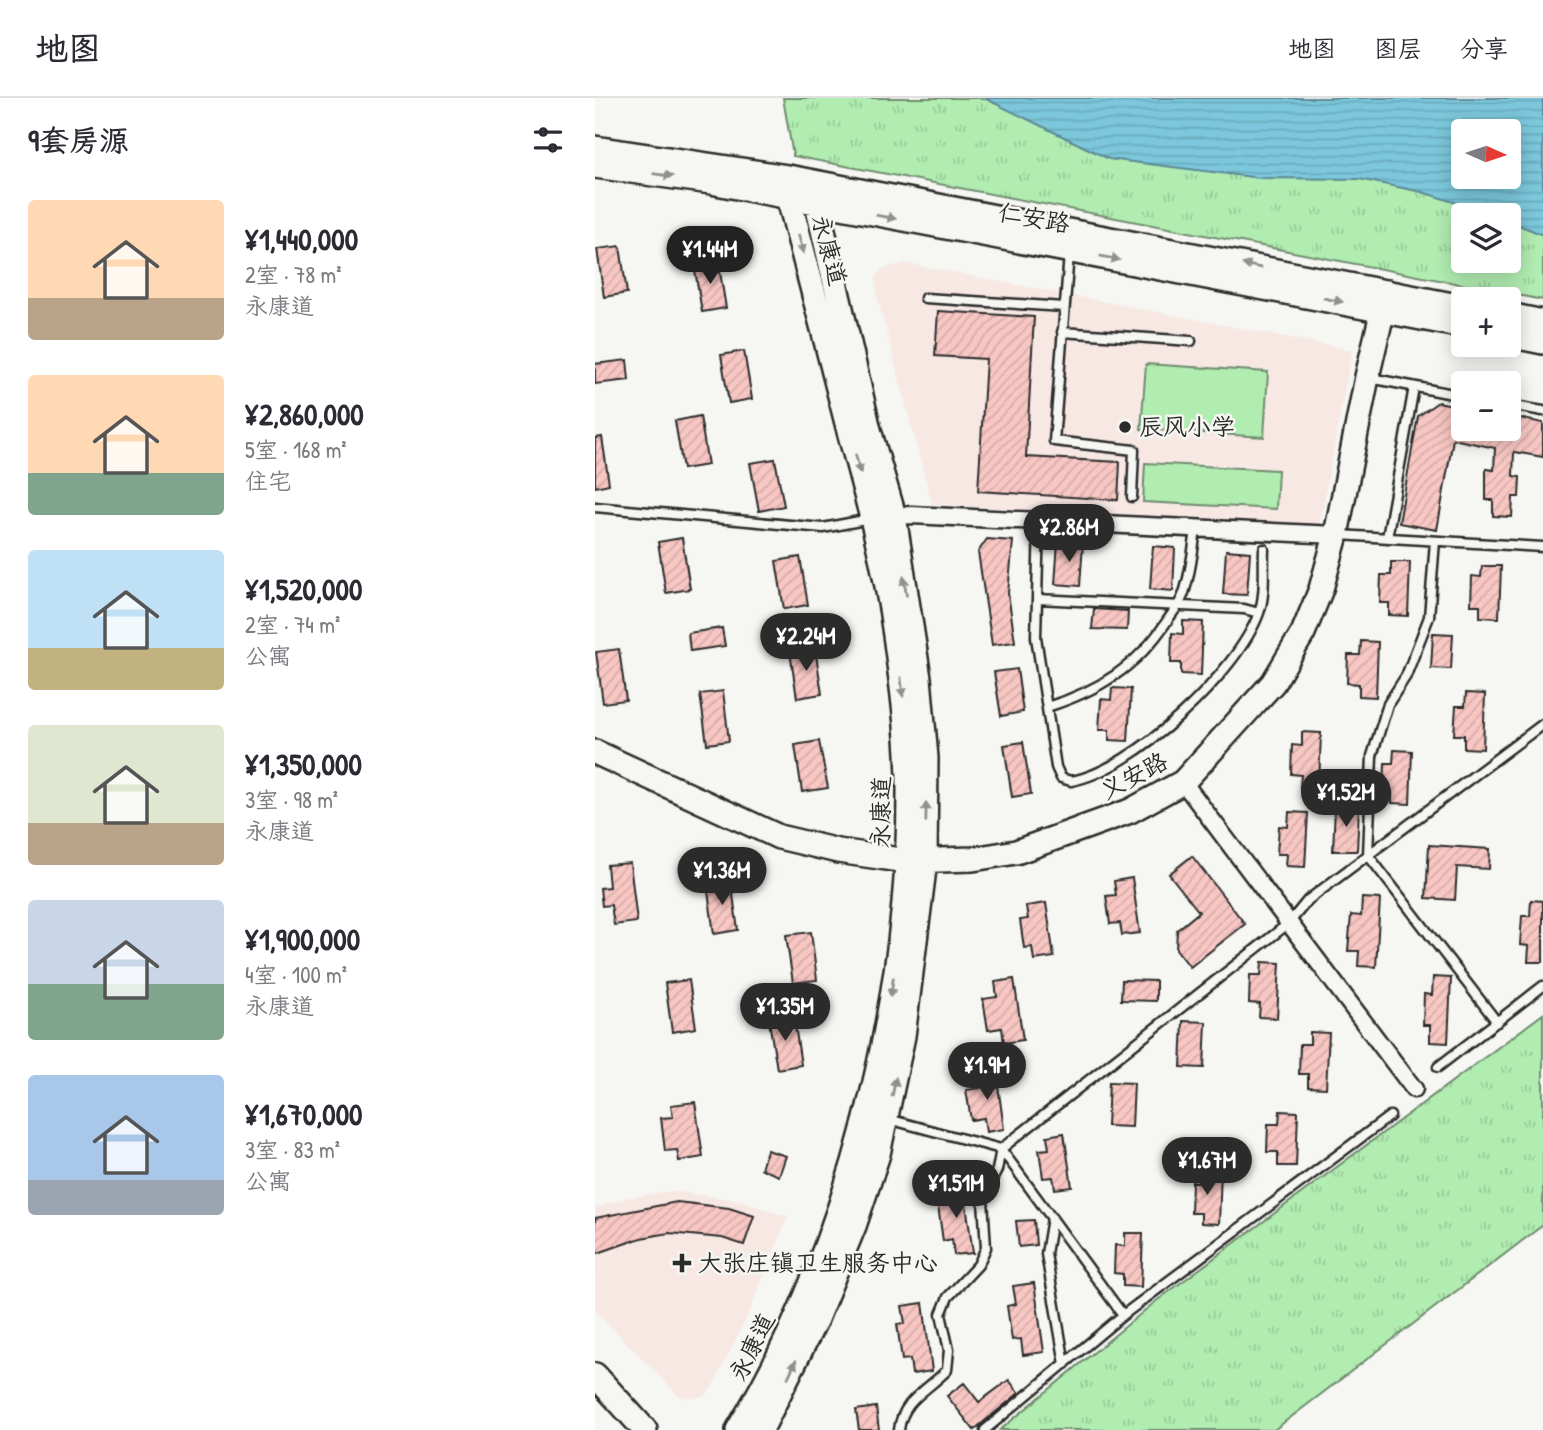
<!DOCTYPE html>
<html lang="zh">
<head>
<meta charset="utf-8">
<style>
	body { margin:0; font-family:"Patrick Hand","LXGW WenKai TC",sans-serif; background:#f7f7f7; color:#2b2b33; height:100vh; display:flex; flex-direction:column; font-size:26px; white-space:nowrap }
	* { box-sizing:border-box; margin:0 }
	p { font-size:23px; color:#7c7c81 }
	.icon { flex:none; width:38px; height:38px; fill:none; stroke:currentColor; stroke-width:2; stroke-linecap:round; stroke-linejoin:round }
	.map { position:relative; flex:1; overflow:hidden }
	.drawer { display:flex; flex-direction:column; background:#fff; width:595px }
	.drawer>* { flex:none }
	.needle { width:46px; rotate:93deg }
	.buttons { position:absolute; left:856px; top:21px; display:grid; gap:14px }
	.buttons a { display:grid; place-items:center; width:70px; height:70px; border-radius:7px; background:#fff; box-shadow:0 4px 18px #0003; font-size:35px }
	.price { position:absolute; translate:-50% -60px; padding:0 16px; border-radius:24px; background:#2b2b2b; color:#fff; font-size:23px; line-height:46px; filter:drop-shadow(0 2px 4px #0008) }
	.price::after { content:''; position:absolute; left:50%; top:42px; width:21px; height:16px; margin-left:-10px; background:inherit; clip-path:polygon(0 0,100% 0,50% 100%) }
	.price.selected { background:#222; color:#fff }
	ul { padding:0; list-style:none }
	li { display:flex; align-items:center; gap:21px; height:175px; padding:0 28px }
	li span { display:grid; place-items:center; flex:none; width:196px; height:140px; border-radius:7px; color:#555 }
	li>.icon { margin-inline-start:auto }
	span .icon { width:84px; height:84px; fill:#fffc; stroke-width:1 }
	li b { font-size:30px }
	h2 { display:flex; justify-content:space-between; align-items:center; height:84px; padding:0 28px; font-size:30px }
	header { display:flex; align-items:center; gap:42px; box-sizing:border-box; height:98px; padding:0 35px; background:#fff; border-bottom:2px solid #e1e1e2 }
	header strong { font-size:33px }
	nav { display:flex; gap:38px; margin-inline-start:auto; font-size:24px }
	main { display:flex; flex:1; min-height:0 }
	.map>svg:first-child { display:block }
	.built { fill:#f7e8e4 }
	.grass { fill:url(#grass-tufts); stroke:#6e8c6e; stroke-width:2; fill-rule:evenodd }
	.pitch { fill:#b1ecb1; stroke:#6e8c6e; stroke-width:2 }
	.water { fill:url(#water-rules); stroke:#5b8995; stroke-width:2; fill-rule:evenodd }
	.building { fill:url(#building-hatch); stroke:#2b2b2b; stroke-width:2 }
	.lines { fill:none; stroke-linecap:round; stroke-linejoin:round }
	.lane-casing { stroke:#2b2b2b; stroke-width:13 }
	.street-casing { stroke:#2b2b2b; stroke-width:21 }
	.secondary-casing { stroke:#2b2b2b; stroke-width:28 }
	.lane { stroke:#f6f6f2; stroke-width:8 }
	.street { stroke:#f6f6f2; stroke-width:16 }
	.secondary { stroke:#f6f6f2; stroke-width:23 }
	.oneway { fill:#90908e }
	.poi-dot { fill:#2b2b2b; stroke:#f6f6f2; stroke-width:2.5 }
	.labels { text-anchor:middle; stroke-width:5; stroke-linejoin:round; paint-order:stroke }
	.street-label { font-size:24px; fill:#2b2b2b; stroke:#f6f6f2 }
	.poi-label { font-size:24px; fill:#2b2b2b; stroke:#f6f6f2; text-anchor:start }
</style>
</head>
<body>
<header>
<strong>地图</strong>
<nav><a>地图</a><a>图层</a><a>分享</a></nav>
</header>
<main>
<section class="drawer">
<h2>9套房源<svg class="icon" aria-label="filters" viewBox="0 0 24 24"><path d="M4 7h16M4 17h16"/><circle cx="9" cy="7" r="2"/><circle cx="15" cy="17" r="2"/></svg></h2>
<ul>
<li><span style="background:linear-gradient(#ffd9b3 70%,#b9a48a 0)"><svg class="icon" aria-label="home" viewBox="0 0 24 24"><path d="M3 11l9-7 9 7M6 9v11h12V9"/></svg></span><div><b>¥1,440,000</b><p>2室 · 78 m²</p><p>永康道</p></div></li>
<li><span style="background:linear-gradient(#ffd9b3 70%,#7fa58c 0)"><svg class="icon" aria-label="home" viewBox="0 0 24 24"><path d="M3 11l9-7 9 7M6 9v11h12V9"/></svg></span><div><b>¥2,860,000</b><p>5室 · 168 m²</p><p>住宅</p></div></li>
<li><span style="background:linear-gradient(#bfe0f5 70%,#c2b280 0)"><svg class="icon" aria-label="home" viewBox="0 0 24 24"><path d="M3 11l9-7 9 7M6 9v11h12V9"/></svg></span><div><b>¥1,520,000</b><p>2室 · 74 m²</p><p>公寓</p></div></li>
<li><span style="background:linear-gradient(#dfe7d0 70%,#b9a48a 0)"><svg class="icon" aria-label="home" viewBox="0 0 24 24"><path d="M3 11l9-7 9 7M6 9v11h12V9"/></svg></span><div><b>¥1,350,000</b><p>3室 · 98 m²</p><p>永康道</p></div></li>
<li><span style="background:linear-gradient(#c9d6e8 60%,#7fa58c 0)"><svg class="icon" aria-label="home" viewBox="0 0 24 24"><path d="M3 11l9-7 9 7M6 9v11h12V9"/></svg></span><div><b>¥1,900,000</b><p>4室 · 100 m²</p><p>永康道</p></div></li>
<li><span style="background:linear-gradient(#a9c7e8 75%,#9aa5b1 0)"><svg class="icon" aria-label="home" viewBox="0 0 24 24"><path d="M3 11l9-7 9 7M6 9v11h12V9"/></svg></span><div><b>¥1,670,000</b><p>3室 · 83 m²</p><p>公寓</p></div></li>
</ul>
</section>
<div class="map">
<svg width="948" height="1332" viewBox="0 0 948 1332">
	<defs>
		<pattern id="grass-tufts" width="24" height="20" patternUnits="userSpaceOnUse" patternTransform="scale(1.75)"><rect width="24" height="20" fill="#b1ecb1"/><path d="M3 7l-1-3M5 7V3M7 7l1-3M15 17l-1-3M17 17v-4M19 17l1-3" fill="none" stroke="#98cb98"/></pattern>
		<pattern id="water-rules" width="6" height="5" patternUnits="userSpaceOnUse" patternTransform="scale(1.75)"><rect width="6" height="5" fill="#7bc7db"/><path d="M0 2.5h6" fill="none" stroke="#6aabbc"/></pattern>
		<pattern id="building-hatch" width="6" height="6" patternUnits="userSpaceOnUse" patternTransform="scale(1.75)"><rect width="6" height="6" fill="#f8c7c3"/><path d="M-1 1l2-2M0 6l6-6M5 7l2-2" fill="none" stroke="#d5aba8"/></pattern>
	</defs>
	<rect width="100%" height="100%" fill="#f6f6f2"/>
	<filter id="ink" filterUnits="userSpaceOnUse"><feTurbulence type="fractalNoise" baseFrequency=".0143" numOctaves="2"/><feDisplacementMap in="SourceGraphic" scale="14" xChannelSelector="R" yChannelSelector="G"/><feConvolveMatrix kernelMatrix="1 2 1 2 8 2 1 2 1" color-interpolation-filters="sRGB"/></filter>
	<g filter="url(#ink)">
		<path class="built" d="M310,165l447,87 -33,178 -387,-24 -55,-208 -1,-18 6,-9z
			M78,1093l69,10 46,16 -38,93 -37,76 -8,10 -13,2 -13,-2 -84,-85v-103l30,-10z"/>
		<path class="grass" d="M188,0h760v202l-750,-144zM868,33h46v46h-46zM868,117h46v46h-46z
			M948,916v211l-269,205h-274l155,-128z"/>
		<path class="pitch" d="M551,266l122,8 -4,65 -123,-8z
			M550,365l133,7 -2,39 -133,-7z"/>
		<path class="water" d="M389,0h559v137l-34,-14v-6h-14l-73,-23 -63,-13 -99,-1 -151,-19zM868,33h46v46h-46z"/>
		<path class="building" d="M25,148l7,47 -23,4 -7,-48z
			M123,162l8,48 -24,4 -8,-48z
			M343,213l96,6 -8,140 94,5 -2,38 -140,-9 8,-132 -51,-3z
			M149,253l8,48 -23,4 -8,-48z
			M32,262l2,20 -34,4v-20z
			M843,304l25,5v22h46v-13l34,7v34l-29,-5 -1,24 7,1 -1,20h-6l-1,20 -19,-1v-16h-7v-31l8,1 1,-22 -42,-9 -16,91 -38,-7 19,-107z
			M105,318l8,49 -25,4 -8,-48z
			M7,339l7,47 -14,3v-49z
			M180,361l9,47 -25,5 -9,-48z
			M87,440l8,51 -24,4 -8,-51z
			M392,441l26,2 -5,52 7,49 -23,3 -14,-93z
			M463,444l25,1 -3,43 -25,-2z
			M558,448l22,2 -2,43 -23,-2z
			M631,452l24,2 -3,43 -24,-1z
			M205,459l8,48 -24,4 -8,-48z
			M796,464h19l-2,54 -19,-1v-12h-9l1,-28h10z
			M887,468h19l-2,52 -19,-1v-12h-9l1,-29 9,1z
			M499,511l34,2 -1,19 -35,-1z
			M588,523l20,1 -2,53 -20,-1v-11h-10l1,-30 11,1z
			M127,530l3,18 -35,5 -2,-18z
			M838,535l20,1 -2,35 -20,-1z
			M766,543l17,1 -2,55 -17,-1v-12l-12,-1 1,-28h12z
			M220,550l7,46 -25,4 -7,-46z
			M24,551l7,51 -23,3 -7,-51z
			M422,571l6,43 -22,4 -7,-44z
			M517,590l19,1 -3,52 -19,-1v-10h-10l2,-31 10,1z
			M128,593l6,50 -22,3 -7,-50z
			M871,595l19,1 -2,55 -19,-1v-13h-10l2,-29h9z
			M707,634l19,1 -2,54h-19l1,-12 -10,-1 1,-29 10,1z
			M224,643l9,47 -26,4 -7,-47z
			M428,644l8,52 -19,3 -8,-52z
			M799,652l18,1 -2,53 -18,-1v-11l-8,-1 1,-28h8z
			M740,708l24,1 -2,44h-24z
			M694,714l19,1 -3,54 -19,-1 1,-12h-10l2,-28 9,1z
			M834,747l61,4 -1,20 -32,-2 -2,33 -29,-2z
			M597,758l53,68 -55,43 -14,-18 1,-19 22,-18 -30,-38z
			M35,765l7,59 -23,3 -3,-20 -9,1 -2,-18 9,-1 -2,-22z
			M537,780l8,55 -18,2 -2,-12 -10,1 -4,-28 10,-1 -2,-14z
			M136,783l7,49 -24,4 -7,-50z
			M767,800l18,1 -4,68 -18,-1 1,-15h-11l3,-36 10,1z
			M936,802l12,1v61h-15l1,-16 -9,-1 2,-29h8z
			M451,805l8,54 -20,3 -2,-13 -8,1 -4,-28 8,-1 -2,-13z
			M216,834l6,48 -24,3 -7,-48z
			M667,864l18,1 -3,55 -18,-1 1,-13 -11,-1 1,-28h11z
			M838,879l18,1 -3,65 -18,-1v-17h-7l1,-31 8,1z
			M419,881l9,61 -19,3 -2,-15 -14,2 -5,-31 14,-2 -2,-15z
			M94,882l7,48 -24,4 -7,-49z
			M527,882l34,1v20l-35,-1z
			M199,920l7,47 -24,4 -8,-48z
			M588,923l23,1 -2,46 -23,-1z
			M715,934l19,1 -3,55 -18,-1v-13h-9l1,-30h10z
			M401,973l8,58 -18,3 -2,-14 -13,2 -5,-30 14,-2 -2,-14z
			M514,984l25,1 -2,44 -25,-1z
			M100,1004l8,55 -24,4 -2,-11 -12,1 -4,-33 12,-1 -2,-12z
			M685,1013l18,1 -2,54h-18v-14h-11l1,-28h11z
			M469,1035l8,54 -17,2 -2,-12 -10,1 -4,-28 10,-1 -2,-13z
			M172,1052l19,6 -7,20 -18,-7z
			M608,1071l18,1 -2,54 -18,-1v-10h-10l1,-31h10z
			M368,1085l10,70 -19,2 -2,-16 -9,2 -5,-35 8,-1 -2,-19z
			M82,1104l52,6 25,8 -10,29 -22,-7 -53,-5 -28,5 -46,16v-36z
			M439,1122l2,25 -17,2 -3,-26z
			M530,1135h18l-2,54 -18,-1v-12l-9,-1 1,-28 10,1z
			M439,1185l10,69 -21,3 -2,-16 -9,1 -5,-34 9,-2 -3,-18z
			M328,1205l9,68 -20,3 -2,-15 -8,1 -5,-36 8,-1 -3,-17z
			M414,1282l10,13 -45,37 -27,-34 17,-13 15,19z
			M281,1309l3,23h-20l-3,-20z"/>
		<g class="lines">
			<defs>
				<path id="lane" d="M474,156l-15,187 80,9 -2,47
					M330,200l139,9
					M467,234l129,9
					M775,280l93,18
					M914,307l34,6
					M0,409l228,21 47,-9
					M444,423l-3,116 20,130 5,11 10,3c63,-11 166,-108 188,-168 7,-19 4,-44 5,-64
					M744,437l204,12
					M792,440l27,-151
					M840,443l-6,76 -23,59 -18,28 -16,52 -4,99 129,167
					M442,501l207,10 15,4
					M452,609c51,-16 90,-40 120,-86 6,-9 14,-18 17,-28 7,-21 9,-42 12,-64
					M843,969l105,-81
					M795,1018l-267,199 -122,-166 288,-226 19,-23 235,-176
					M293,1021l113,30 -4,21 -14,30 3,48 -8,17 -30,32 -7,17 8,36 -2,20c-19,20 -45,30 -48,60
					M457,1120l-6,36 19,110
					M390,1332l138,-115"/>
				<path id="street" d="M291,419l25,-2 425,20
					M588,684l231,307"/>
				<path id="secondary" d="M0,50l193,29 675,130
					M0,68l116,16 752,144
					M914,217l34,7
					M914,237l34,7
					M0,654l184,85 59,14 69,10 66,-2 43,-7 114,-41 53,-29 90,-99 30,-50 18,-44 15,-54 31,-158 20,-85
					M0,1277l50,55
					M143,1332c111,-183 172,-428 171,-642 0,-51 -7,-103 -14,-153 -9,-68 -27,-134 -45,-200 -20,-79 -40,-157 -61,-236l-1,-22
					M166,1332l55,-111 38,-93 24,-72 25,-118 22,-175 1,-103 -7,-80 -25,-162 -25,-86 -52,-226 1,-21"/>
			</defs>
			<use href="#lane" class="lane-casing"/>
			<use href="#street" class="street-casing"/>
			<use href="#secondary" class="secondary-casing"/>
			<use href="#lane" class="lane"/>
			<use href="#street" class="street"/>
			<use href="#secondary" class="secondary"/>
		</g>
		<defs><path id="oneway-solid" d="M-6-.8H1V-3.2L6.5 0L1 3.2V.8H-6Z" transform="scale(1.75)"/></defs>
		<g class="oneway">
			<use href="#oneway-solid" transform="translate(68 77) rotate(8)"/>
			<use href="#oneway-solid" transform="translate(291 119) rotate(10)"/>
			<use href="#oneway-solid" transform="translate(206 146) rotate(75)"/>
			<use href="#oneway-solid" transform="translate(515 160) rotate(11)"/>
			<use href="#oneway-solid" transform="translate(657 168) rotate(-169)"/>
			<use href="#oneway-solid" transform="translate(738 202) rotate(11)"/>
			<use href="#oneway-solid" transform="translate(263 366) rotate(75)"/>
			<use href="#oneway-solid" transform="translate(310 488) rotate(-99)"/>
			<use href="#oneway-solid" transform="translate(307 589) rotate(83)"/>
			<use href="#oneway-solid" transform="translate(331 714) rotate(-89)"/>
			<use href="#oneway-solid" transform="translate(297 889) rotate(98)"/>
			<use href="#oneway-solid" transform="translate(299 989) rotate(-79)"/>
			<use href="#oneway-solid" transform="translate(197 1271) rotate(-65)"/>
		</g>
	</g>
	<g class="poi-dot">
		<circle cx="530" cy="329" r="7"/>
		<path d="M83.5 1154.5h7v7h7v7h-7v7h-7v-7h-7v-7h7z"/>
	</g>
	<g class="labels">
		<g class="street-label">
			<text transform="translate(439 120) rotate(10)" y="8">仁安路</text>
			<text transform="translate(234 152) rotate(75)" y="8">永康道</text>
			<text transform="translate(539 678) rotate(-28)" y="8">义安路</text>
			<text transform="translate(286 714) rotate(-89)" y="8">永康道</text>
			<text transform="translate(157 1249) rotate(-64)" y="8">永康道</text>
		</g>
		<g class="poi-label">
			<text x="544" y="337">辰风小学</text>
			<text x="103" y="1173">大张庄镇卫生服务中心</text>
		</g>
	</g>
</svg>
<div class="buttons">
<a><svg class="needle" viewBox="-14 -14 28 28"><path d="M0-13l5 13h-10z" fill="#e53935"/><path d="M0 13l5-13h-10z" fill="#7c7c81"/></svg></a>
<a><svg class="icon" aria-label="layers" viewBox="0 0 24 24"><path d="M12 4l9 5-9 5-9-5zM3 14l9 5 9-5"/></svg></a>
<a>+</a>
<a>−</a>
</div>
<b class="price selected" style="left:115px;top:188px">¥1.44M</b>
<b class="price" style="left:474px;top:466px">¥2.86M</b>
<b class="price" style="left:211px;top:575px">¥2.24M</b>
<b class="price" style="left:751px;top:731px">¥1.52M</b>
<b class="price" style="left:127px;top:809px">¥1.36M</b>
<b class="price" style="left:190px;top:945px">¥1.35M</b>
<b class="price" style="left:392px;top:1004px">¥1.9M</b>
<b class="price" style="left:612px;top:1099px">¥1.67M</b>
<b class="price" style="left:361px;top:1122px">¥1.51M</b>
</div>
</main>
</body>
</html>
